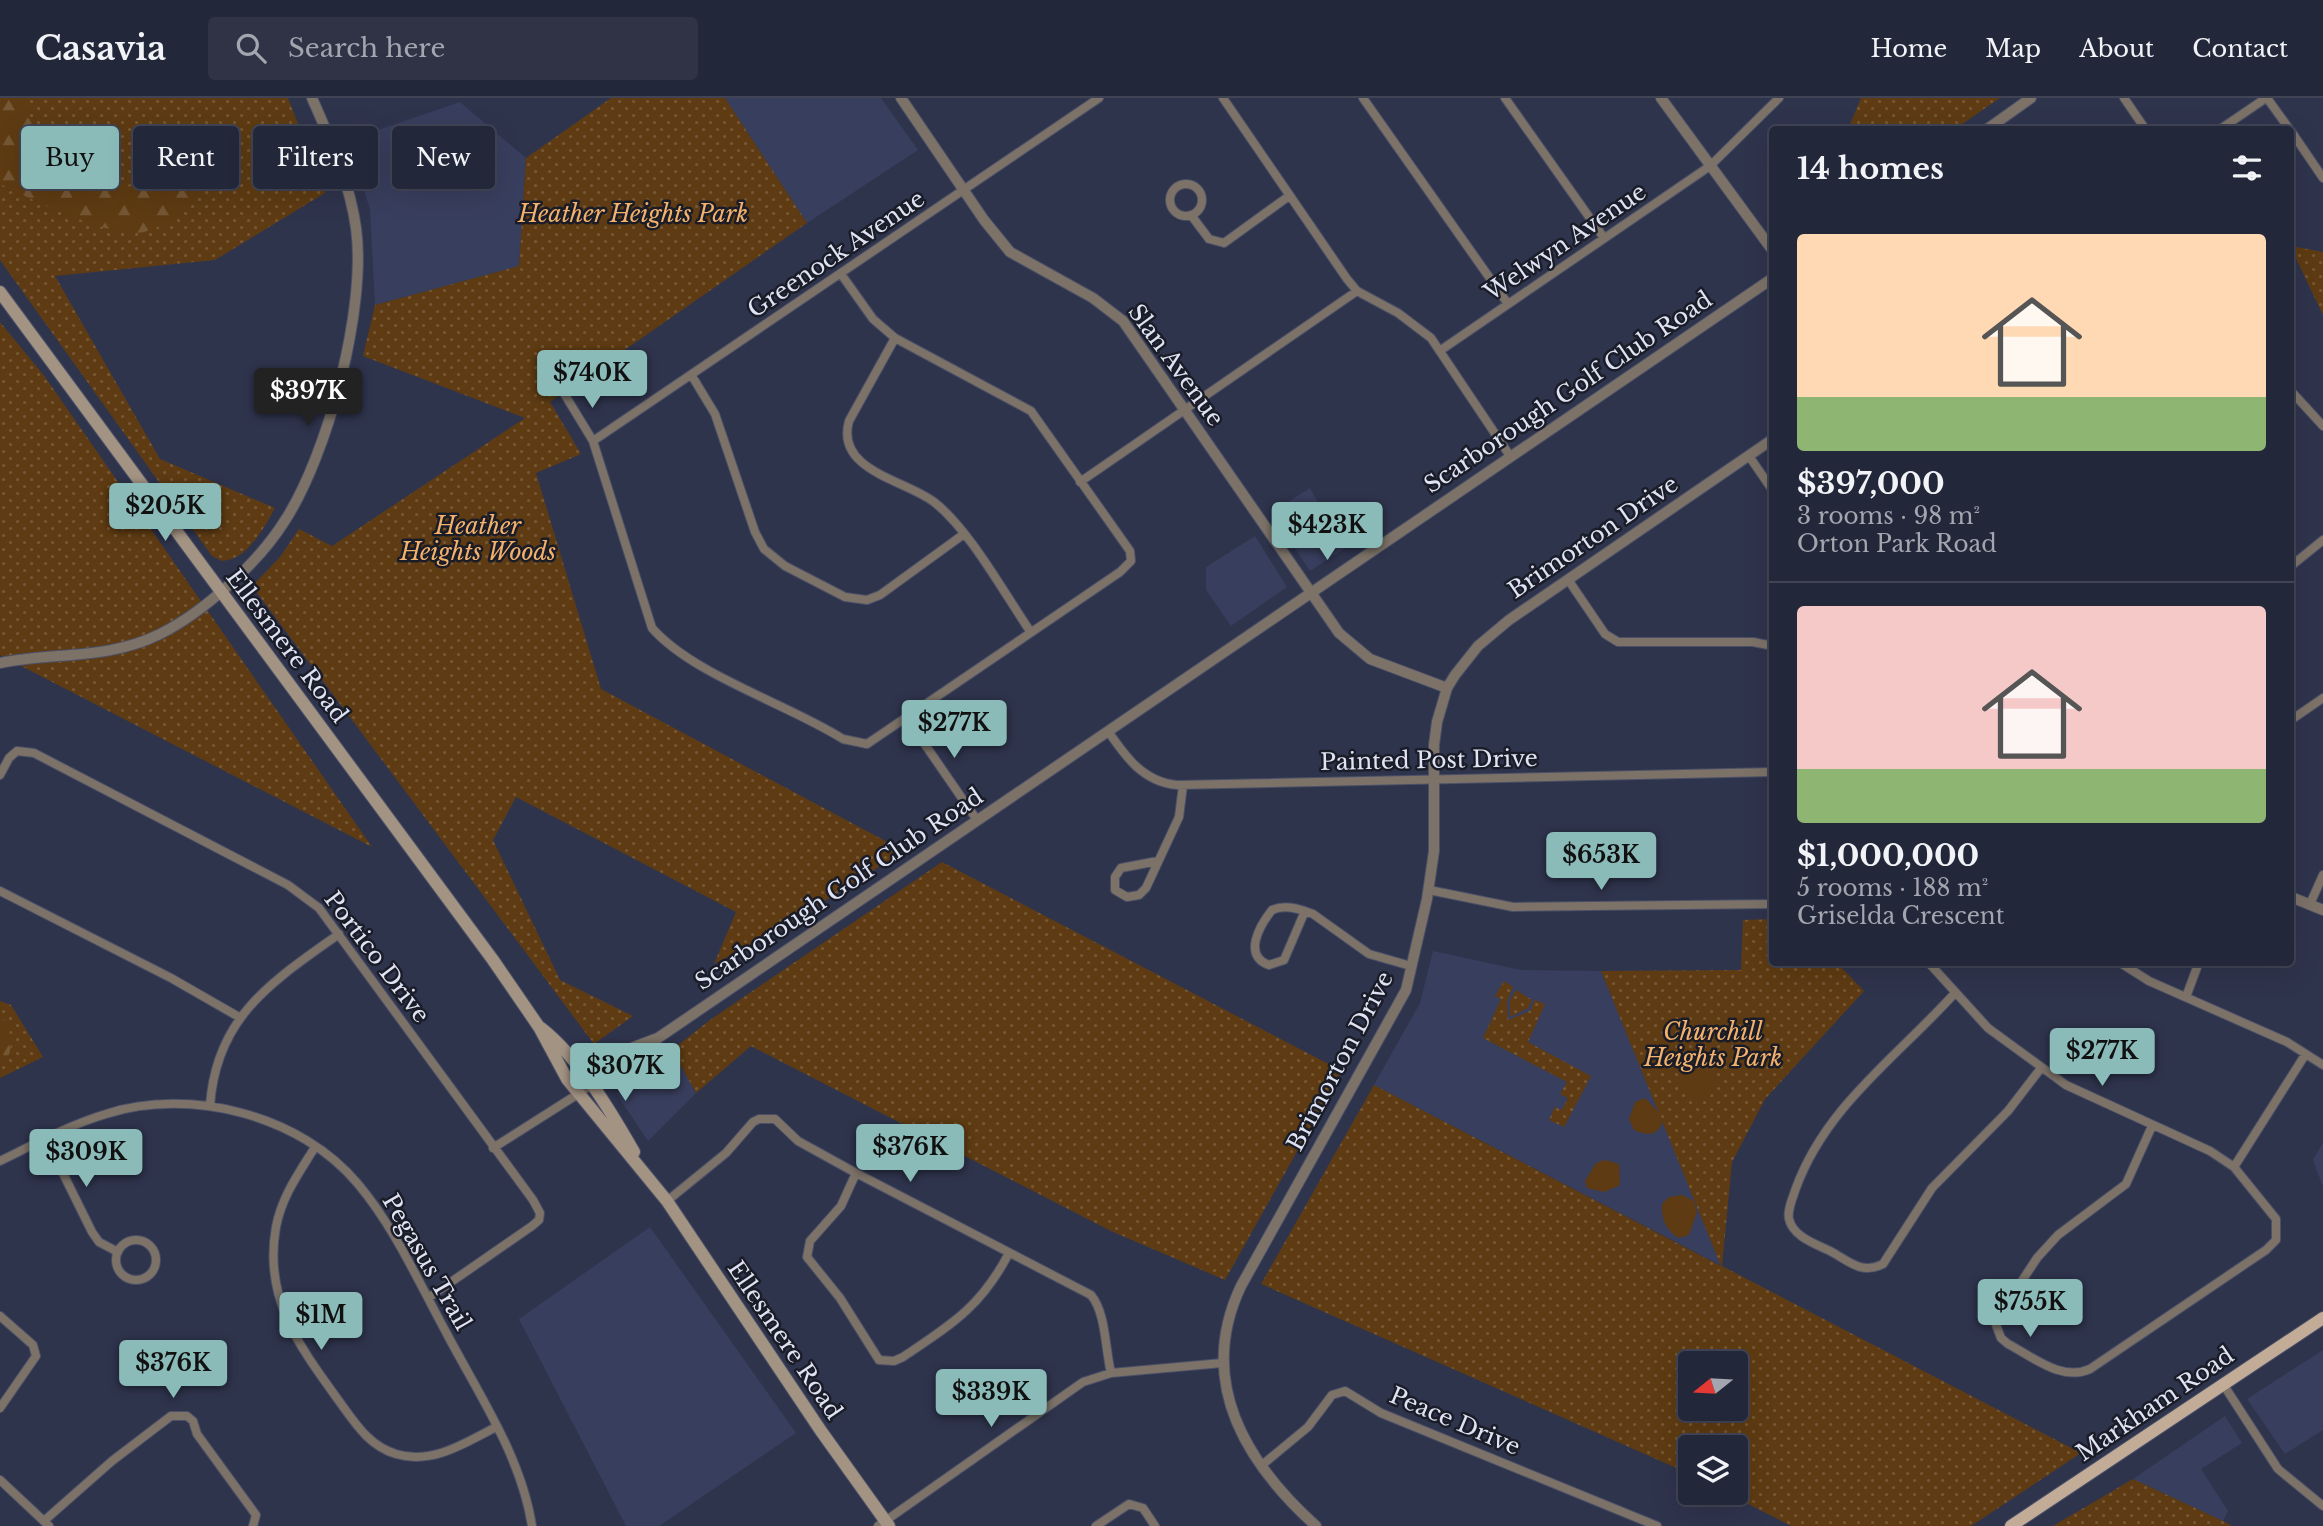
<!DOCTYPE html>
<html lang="en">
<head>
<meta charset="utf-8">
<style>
	body { margin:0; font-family:"Libre Baskerville",serif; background:#2f3345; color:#f1f3f6; height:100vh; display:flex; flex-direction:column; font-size:26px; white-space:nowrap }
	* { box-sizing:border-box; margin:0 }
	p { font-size:23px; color:#a3a5af }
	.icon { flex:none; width:38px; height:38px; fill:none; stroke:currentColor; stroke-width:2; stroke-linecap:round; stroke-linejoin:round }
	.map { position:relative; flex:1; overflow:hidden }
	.panel { position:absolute; left:1769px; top:28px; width:525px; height:840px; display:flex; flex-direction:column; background:#23273a; border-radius:7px; box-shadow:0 7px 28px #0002,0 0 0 2px #404454 }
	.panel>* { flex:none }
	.top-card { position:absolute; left:21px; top:28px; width:665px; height:63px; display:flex; gap:14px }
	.needle { width:46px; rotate:252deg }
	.controls { position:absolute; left:1678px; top:1253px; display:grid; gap:14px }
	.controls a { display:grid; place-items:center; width:70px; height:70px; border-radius:7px; background:#23273a; box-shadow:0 7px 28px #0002,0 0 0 2px #404454; font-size:35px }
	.price { position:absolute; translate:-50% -60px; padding:0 16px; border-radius:7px; background:#8bbbb9; color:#111; font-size:23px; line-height:46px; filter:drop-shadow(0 2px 4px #0008) }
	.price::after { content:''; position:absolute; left:50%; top:42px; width:21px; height:16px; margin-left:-10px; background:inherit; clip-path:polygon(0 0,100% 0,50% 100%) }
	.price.current { background:#222; color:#fff }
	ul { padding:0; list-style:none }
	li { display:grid; align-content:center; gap:14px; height:371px; padding:0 28px }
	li+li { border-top:2px solid #404454 }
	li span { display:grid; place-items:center; height:217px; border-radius:7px; color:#555 }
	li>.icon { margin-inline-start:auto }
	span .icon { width:126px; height:126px; fill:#fffc; stroke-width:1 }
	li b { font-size:30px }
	h2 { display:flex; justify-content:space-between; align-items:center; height:84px; padding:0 28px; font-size:30px }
	.pill { padding:0 24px; border-radius:7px; background:#23273a; box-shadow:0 7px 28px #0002,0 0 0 2px #404454; font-size:24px; line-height:63px }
	.pill.current { background:#8bbbb9; color:#111 }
	header { display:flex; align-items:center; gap:42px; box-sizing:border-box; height:98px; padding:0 35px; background:#23273a; border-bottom:2px solid #404454 }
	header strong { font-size:33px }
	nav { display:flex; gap:38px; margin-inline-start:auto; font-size:24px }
	.search { width:490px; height:63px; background:#2f3345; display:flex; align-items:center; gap:18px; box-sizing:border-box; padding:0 24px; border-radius:7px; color:#a3a5af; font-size:26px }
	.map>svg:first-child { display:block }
	.built { fill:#383e5d }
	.grass { fill:url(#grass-dots); fill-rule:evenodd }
	.forest { fill:url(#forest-firs) }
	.pitch { fill:#5e3b12 }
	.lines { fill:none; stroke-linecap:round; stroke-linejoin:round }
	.minor-casing { stroke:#4b5068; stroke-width:10 }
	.tertiary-casing { stroke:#4b5068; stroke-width:12 }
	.secondary-casing { stroke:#4b5068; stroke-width:14 }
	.primary-casing { stroke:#4b5068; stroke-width:14 }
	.minor { stroke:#7c7268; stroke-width:8 }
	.tertiary { stroke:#7c7268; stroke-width:10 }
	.secondary { stroke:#a39383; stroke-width:12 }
	.primary { stroke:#c2ac98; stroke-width:12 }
	.labels { text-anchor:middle; stroke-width:5; stroke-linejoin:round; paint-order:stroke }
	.park-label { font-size:23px; font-style:italic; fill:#f3b16b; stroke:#1a1d28 }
	.street-label { font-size:23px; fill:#dfe3f3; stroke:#1a1d28 }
</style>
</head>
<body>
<header>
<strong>Casavia</strong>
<div class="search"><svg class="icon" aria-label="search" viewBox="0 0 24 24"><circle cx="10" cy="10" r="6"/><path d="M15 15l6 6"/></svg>Search here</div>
<nav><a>Home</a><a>Map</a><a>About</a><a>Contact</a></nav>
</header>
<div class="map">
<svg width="2323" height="1428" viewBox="0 0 2323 1428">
	<defs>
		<pattern id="grass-dots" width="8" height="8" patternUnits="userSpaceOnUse" patternTransform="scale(1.75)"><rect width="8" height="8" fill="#5e3b12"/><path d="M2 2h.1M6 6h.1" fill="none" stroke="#755735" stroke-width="1.8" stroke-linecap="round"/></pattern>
		<pattern id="forest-firs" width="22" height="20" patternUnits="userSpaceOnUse" patternTransform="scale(1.75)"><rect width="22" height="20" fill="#5e3b12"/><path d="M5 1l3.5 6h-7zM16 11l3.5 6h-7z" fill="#755735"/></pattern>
	</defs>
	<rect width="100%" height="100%" fill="#2f344d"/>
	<path class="built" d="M725,0h156l37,52 -111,73z
		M460,4l66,56 -7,108 -144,39 -5,-95 -21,-70z
		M1310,390l34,61 -34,22 -39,-58z
		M1255,438l32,51 -56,39 -25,-36v-23z
		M1433,853l88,19 80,1 121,295 -348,-181 46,-82z
		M672,952l24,43 -48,48 -32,-48z
		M2323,1044v45l-10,-27z
		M650,1129l146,206 -137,93h-33l-107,-207z
		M2323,1252v80l-38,24 -38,-55z
		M2225,1318l17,27 -41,26 27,42 -5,10 -90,-42z"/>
	<path class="grass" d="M0,0h288l37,95 -110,67 -160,16 105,183 115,49c-11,20 -28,52 -53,53l-10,-5 -212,-296z
		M611,0h114l82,125 -257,179 31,52 -45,19 65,216 303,162 -127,80 -63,33 22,-52 -220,-115 -23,43 67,140 73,36 -39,28 -342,-458 28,-29 19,-28 33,17 193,-128 -162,-62 12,-51 144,-39 7,-108z
		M1861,0h139l-45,31h-107z
		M2291,148l32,6v63l-32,-67z
		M0,224l45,55 327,470 -372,-192z
		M942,764l400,209 -117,209 -114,-49 -360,-185 -55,47 -24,-43 38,-30z
		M1773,821v43l71,1 -4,3 24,25 -99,108 -33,63 -10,104 359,187 -110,73h-180l-64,-33h9v-46h-46v27l-429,-190 113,-199 347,181 -120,-295 140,-1 2,-50zM1690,1265h46v46h-46z
		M1504,883l9,6 -6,14 1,19 22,-9 5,-11 10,4 -17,38 63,34 -27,51 -15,-7 6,-13 7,3 6,-12 -8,-4 7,-12 -84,-44 18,-39 -6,-3z
		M1516,892l16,10 -4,8 -18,9v-17z
		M0,903l11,4 32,52 -43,21z
		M2133,1381l90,42 9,5h-179z"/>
	<path class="forest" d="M0,0h25c6,39 42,80 82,87 26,4 57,-1 83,-2l13,11c-18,17 -34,31 -59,38 -30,8 -115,-34 -144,-48z
		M0,917c13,13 16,39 0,52z"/>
	<path class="pitch" d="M1701,972l15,10 -6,17 -8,2 -20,-8 -2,-8 11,-10z
		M1645,1000l16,17 1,9c-7,13 -16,11 -28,6l-5,-11 6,-17z
		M1605,1062l14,4 1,21 -16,7 -17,-4 -2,-7 11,-18z
		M1682,1097l12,6 3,11 -8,23 -10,3c-13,-7 -18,-20 -17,-34l7,-7z"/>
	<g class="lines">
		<defs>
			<path id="minor" d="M1223,0l124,181 10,12 41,22 33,25 79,118
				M1363,0l145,206
				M1505,0l99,140
				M2124,0l22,32
				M2267,0l23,32
				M2219,32l47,-32
				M2291,33l32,47
				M1170 102a16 16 0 1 1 32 0a16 16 0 1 1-32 0Z
				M1191,117l18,24 15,4 65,-47
				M895,240l-46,83c-14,50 57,59 85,81 35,27 70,91 96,129
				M1441,252l269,-184 69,-68
				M692,278l23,38 40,118 9,17 21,17 60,31 22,3 13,-5 84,-61
				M2291,293l32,35
				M565,297l28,46 59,187c41,47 136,76 191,111l24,5 253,-172 11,-11 -1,-10 -99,-140 -136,-73 -22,-19 -32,-45
				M593,343l506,-343
				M1749,358l24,35
				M1080,384l277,-191
				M2291,468l32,-26
				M1569,483l36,53 13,8h135l20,4
				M906,619l71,103
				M2291,622l32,-22
				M1108,633c17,25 35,51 69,54l596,-13
				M0,677l9,-17 8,-7 17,2 254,132 31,23 214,292 7,13 -1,7 -7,6 -104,72
				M1158,763l-37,7 -6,9v13l12,7 12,-2 7,-7 33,-71 4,-32
				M1429,792l84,17 260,-3
				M0,793l171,87 68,39
				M2310,806l13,-29
				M1305,813l-21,49 -15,5c-27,-9 -9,-40 3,-55 14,-6 27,-1 41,4l56,40 42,12
				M1928,864l60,66 78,57 144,66 24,16 42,52v21l-10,10 -176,119c-28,13 -57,-12 -82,-25l-7,-6 -6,-16 42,-64 21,-23 68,-51 26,-58
				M2119,864l30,19 138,61 36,23
				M1954,896c-57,63 -128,112 -158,194 -3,9 -9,22 -7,31 4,18 27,25 41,32 19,10 31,24 53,13l49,-76 76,-77 33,-43
				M2186,899l13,-35
				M210,1008c6,-90 63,-125 129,-172
				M46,1041l46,93 7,10 19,10
				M315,1049c-16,26 -33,49 -39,80 -13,72 24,120 63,174 16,22 30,45 57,53 36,11 69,-11 100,-27
				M493,1050l85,-54
				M0,1063c35,-17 69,-36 106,-47 84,-27 195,1 252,70 37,44 61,99 89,150 32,61 74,122 85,192
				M2234,1069l71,-112
				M856,1075l-15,33 -31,35 -3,16 33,41 39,62 15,1 9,-4c49,-33 78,-50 106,-104
				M667,1103l59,-48 27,-31 6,-3h16l23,22 58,32 235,122c15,18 14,53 20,78
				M116 1162a20 20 0 1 1 40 0a20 20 0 1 1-40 0Z
				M0,1218l33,29 3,11 -36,52
				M2223,1286l55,85 45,37
				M1262,1367l46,-38 24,-32 13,-4 36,22 276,113
				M0,1382l49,46
				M45,1422l67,-59 59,-45h16l6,5 4,13 59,81 -3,11
				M878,1428l205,-144 28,-9 111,-10
				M1096,1428l33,-22 14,4 12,18"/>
			<path id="tertiary" d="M901,0l83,122 26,32 83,46 30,23 216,312 31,26 77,29
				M1661,0l112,153
				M1986,32l45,-32
				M0,565c55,-11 108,-3 160,-29 44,-22 98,-71 124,-112 44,-67 83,-215 72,-294 -6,-45 -26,-89 -44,-130
				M2291,799l32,13
				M591,987c28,-3 47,-23 65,-44
				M578,996c11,-8 13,-15 22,-25 13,-16 39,-24 58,-31l1115,-760
				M1316,1428c-71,-64 -120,-145 -75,-240l165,-296 21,-91 7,-48v-106l3,-23 10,-34 8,-13 23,-29 31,-26 264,-181"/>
			<path id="secondary" d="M0,194l493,668 46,67 28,52 100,122 154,230 68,95
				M541,930c38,30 69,82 93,124"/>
			<path id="primary" d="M2011,1428l312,-208"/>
		</defs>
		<use href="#minor" class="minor-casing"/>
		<use href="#tertiary" class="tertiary-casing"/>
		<use href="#secondary" class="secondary-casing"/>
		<use href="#primary" class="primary-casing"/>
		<use href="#minor" class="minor"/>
		<use href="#tertiary" class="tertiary"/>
		<use href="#secondary" class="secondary"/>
		<use href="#primary" class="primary"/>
	</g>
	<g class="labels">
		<g class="park-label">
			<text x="633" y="124">Heather Heights Park</text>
			<text x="478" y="436">Heather<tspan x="478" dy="26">Heights Woods</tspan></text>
			<text x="1713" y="942">Churchill<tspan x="1713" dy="26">Heights Park</tspan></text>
		</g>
		<g class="street-label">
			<text transform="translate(1565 144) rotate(-34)" y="8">Welwyn Avenue</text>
			<text transform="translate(836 156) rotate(-34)" y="8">Greenock Avenue</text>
			<text transform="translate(1176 267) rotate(54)" y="8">Slan Avenue</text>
			<text transform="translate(1568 294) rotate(-34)" y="8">Scarborough Golf Club Road</text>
			<text transform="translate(1593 439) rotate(-34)" y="8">Brimorton Drive</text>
			<text transform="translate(287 548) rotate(53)" y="8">Ellesmere Road</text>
			<text transform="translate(1429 662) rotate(-1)" y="8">Painted Post Drive</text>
			<text transform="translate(839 791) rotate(-34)" y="8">Scarborough Golf Club Road</text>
			<text transform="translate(377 859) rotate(53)" y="8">Portico Drive</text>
			<text transform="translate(1340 963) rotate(-62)" y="8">Brimorton Drive</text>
			<text transform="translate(427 1164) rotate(60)" y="8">Pegasus Trail</text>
			<text transform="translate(785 1242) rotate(56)" y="8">Ellesmere Road</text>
			<text transform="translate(2155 1306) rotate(-34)" y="8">Markham Road</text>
			<text transform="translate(1455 1323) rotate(23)" y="8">Peace Drive</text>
		</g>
	</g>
</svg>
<div class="controls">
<a><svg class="needle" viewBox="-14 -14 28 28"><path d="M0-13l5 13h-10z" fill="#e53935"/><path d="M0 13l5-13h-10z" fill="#a3a5af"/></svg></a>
<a><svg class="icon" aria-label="layers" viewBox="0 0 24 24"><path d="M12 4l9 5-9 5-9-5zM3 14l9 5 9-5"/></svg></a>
</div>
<b class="price" style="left:592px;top:312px">$740K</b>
<b class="price current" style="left:308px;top:330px">$397K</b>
<b class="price" style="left:165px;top:445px">$205K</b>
<b class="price" style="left:1327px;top:464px">$423K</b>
<b class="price" style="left:954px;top:662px">$277K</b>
<b class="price" style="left:1601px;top:794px">$653K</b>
<b class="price" style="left:2102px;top:990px">$277K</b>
<b class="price" style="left:625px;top:1005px">$307K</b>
<b class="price" style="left:910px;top:1086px">$376K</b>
<b class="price" style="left:86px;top:1091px">$309K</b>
<b class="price" style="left:2030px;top:1241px">$755K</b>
<b class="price" style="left:321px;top:1254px">$1M</b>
<b class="price" style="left:173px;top:1302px">$376K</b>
<b class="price" style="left:991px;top:1331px">$339K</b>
<div class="top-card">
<a class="pill current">Buy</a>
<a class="pill">Rent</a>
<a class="pill">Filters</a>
<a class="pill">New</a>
</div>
<section class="panel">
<h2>14 homes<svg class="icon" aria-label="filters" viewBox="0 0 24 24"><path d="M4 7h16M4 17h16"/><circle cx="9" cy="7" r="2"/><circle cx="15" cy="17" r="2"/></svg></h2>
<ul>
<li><span style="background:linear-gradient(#ffd9b3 75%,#8fb573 0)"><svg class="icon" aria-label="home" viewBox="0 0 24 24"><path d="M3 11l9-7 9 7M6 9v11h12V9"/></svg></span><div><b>$397,000</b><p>3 rooms · 98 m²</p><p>Orton Park Road</p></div></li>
<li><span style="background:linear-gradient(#f6c9c9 75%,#8fb573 0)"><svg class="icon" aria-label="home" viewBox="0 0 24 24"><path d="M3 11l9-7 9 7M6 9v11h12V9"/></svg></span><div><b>$1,000,000</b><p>5 rooms · 188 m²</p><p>Griselda Crescent</p></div></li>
</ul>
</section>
</div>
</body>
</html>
